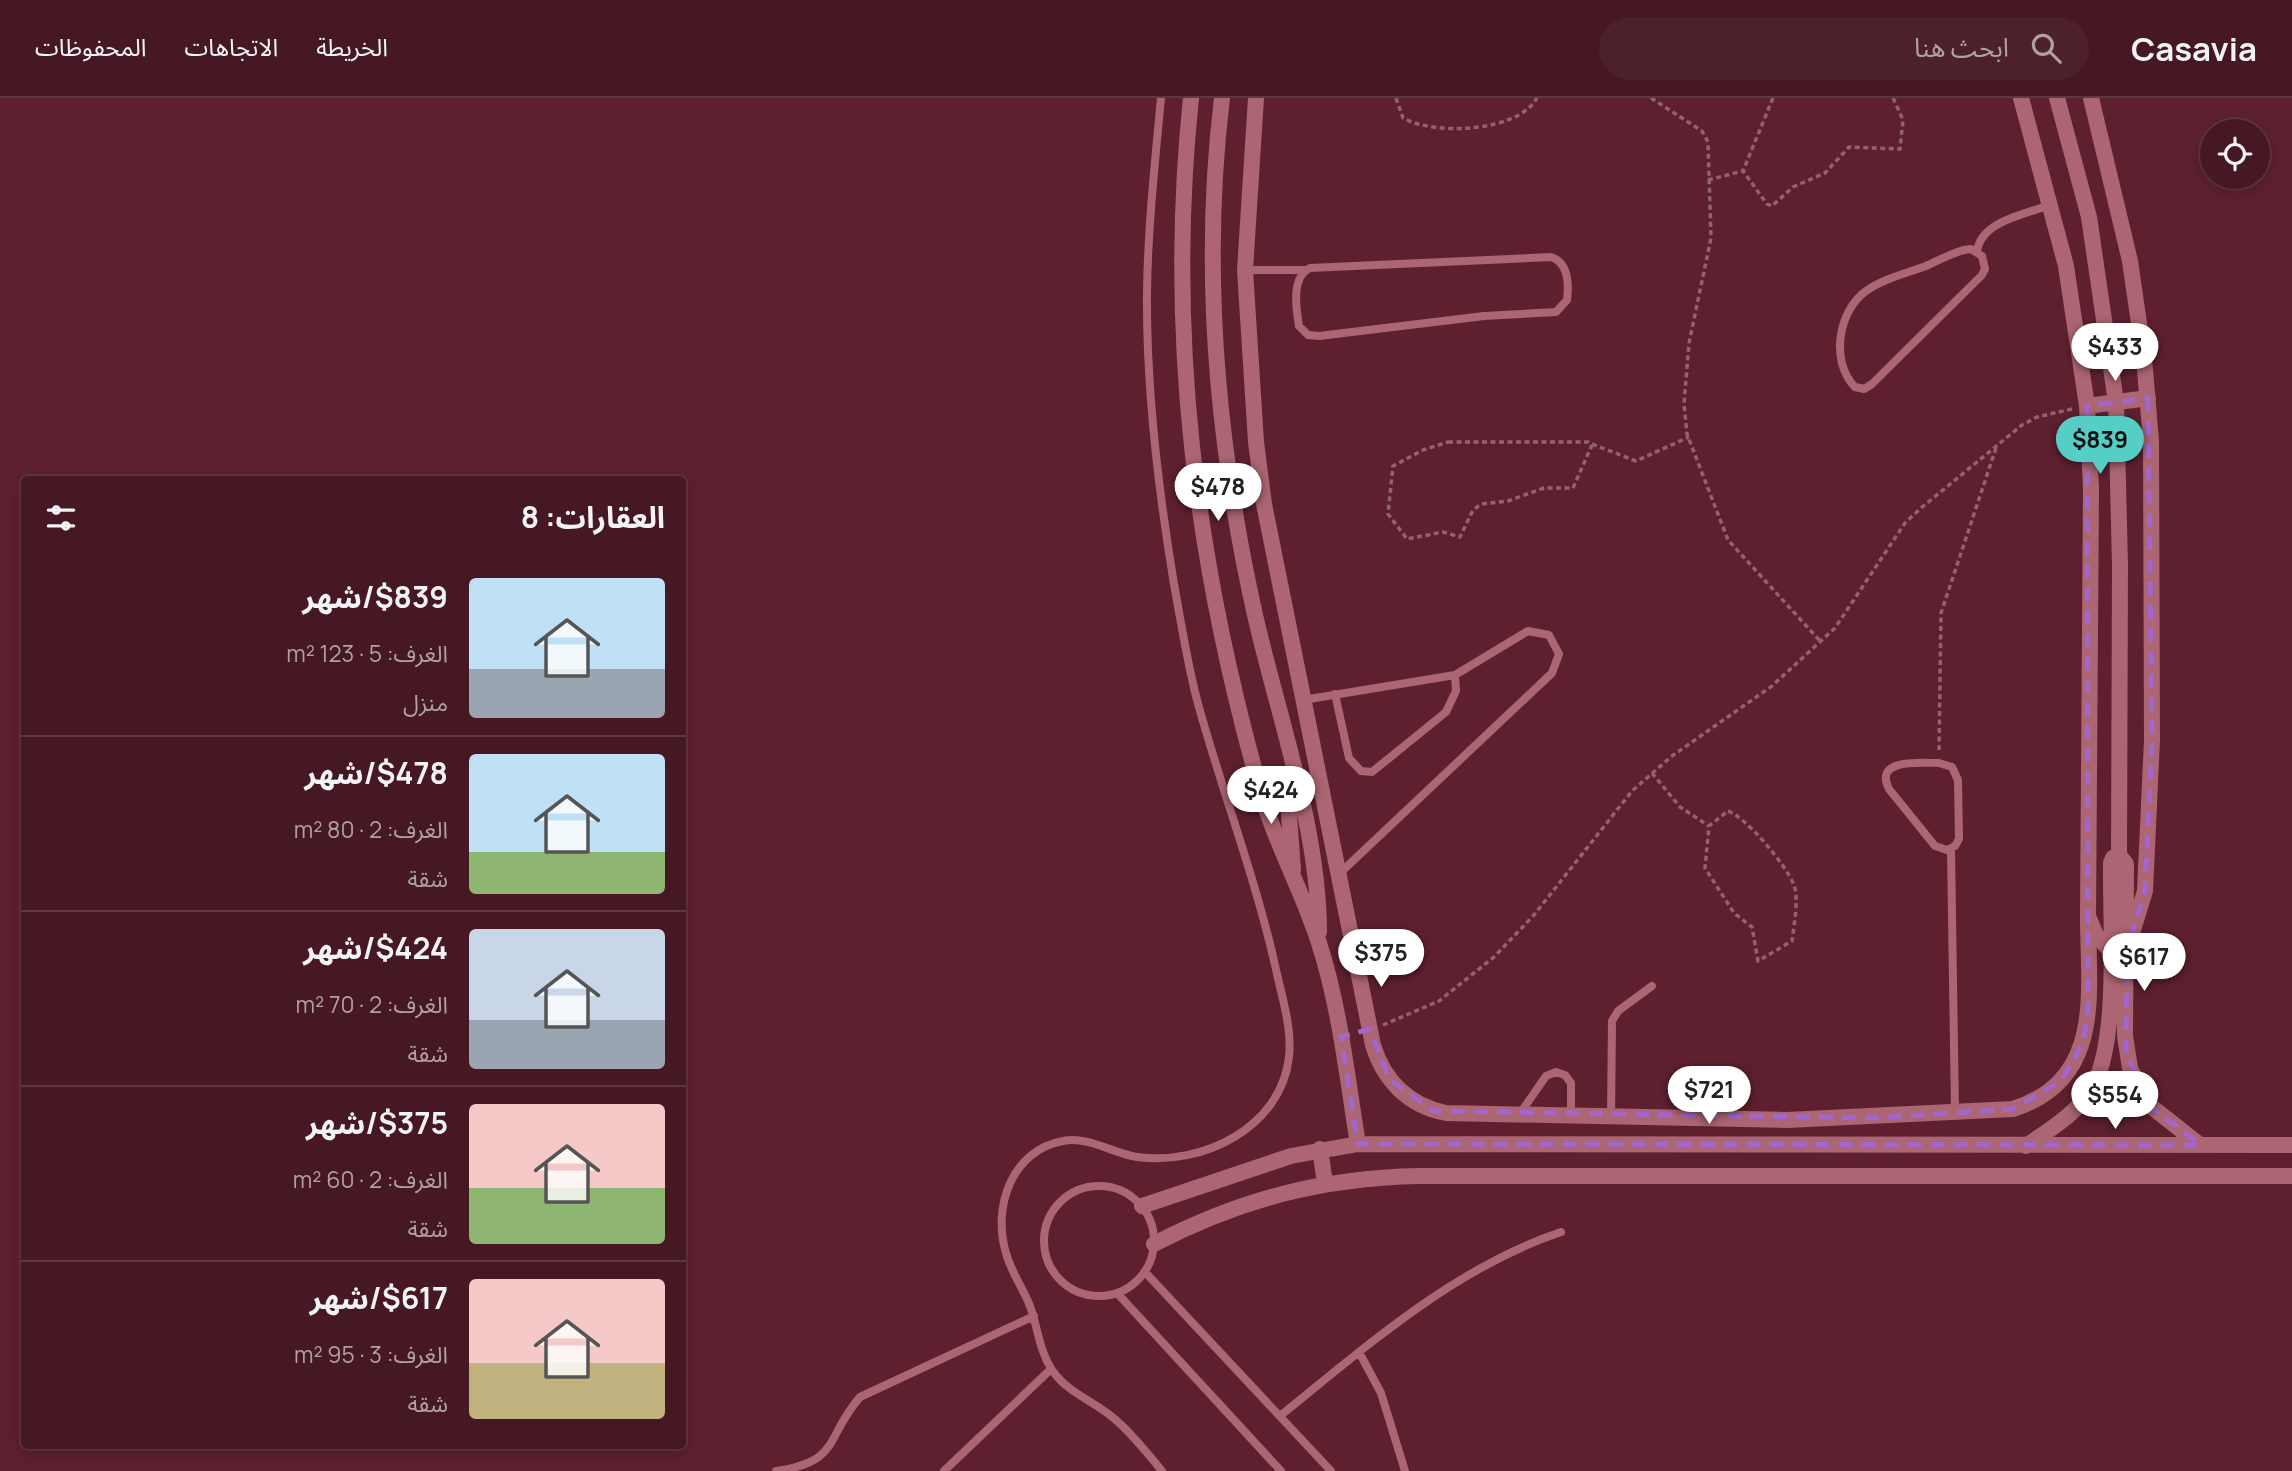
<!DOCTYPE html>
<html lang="ar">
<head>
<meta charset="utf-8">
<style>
	body { margin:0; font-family:Manrope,"Noto Sans Arabic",sans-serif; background:#4d212b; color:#f1f3f6; direction:rtl; height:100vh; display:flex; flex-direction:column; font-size:26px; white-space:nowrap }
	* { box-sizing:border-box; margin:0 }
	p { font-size:23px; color:#b0a0a6 }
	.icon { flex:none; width:38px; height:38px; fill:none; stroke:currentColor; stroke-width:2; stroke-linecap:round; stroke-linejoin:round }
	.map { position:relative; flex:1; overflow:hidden; direction:ltr }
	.sheet { position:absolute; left:21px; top:378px; width:665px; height:973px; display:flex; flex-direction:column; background:#461823; border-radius:7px; box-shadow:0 4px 18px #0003,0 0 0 2px #5e3741; direction:rtl }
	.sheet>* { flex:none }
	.controls { position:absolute; left:2200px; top:21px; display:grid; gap:14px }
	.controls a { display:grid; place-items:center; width:70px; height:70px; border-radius:50%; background:#461823; box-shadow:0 4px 18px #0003,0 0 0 2px #5e3741; font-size:35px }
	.price { position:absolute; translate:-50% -60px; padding:0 16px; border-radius:24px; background:#fff; color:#222; font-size:23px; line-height:46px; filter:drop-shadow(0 2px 4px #0008) }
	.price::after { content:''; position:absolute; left:50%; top:42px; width:21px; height:16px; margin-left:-10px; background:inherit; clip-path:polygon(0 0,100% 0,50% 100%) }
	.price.selected { background:#55cec5; color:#111 }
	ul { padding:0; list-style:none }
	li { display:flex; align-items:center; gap:21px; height:175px; padding:0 21px }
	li+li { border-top:2px solid #5e3741 }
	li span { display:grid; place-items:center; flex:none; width:196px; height:140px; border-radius:7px; color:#555 }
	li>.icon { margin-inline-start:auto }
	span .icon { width:84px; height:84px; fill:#fffc; stroke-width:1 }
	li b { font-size:30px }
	h2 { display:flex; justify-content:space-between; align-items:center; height:84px; padding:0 21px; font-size:30px }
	header { display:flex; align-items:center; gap:42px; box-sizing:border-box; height:98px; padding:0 35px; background:#461823; border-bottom:2px solid #5e3741 }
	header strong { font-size:33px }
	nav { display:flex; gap:38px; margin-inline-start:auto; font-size:24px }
	.search { width:490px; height:63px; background:#4d212b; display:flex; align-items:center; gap:18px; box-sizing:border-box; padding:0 24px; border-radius:38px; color:#b0a0a6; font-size:26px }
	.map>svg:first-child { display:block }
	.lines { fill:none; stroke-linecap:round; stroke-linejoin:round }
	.path { stroke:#92636d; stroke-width:3.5; stroke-dasharray:5 3.5; stroke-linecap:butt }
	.lane { stroke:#ac6572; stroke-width:8 }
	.street { stroke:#ac6572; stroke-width:16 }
	.marked { fill:none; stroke:#a266cd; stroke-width:5; stroke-dasharray:14 9; stroke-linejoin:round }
</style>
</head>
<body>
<header>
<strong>Casavia</strong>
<div class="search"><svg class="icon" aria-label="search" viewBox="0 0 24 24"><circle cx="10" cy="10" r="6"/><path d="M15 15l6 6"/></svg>ابحث هنا</div>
<nav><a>الخريطة</a><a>الاتجاهات</a><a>المحفوظات</a></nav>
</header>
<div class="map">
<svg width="2292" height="1373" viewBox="0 0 2292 1373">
	<rect width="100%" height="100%" fill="#5e202f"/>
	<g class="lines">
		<path class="path" d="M1396,0l7,20c32,18 115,14 134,-20
			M1651,0l51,33 6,11 3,96 -22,105 -5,61 3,30 41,106 93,102
			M1773,0l-30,73 24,33 5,2 21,-19 32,-14 24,-26 51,2 3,-29 -10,-22
			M1708,82l35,-9
			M1448,344h140l4,3 -19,43h-29l-36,13 -27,3 -8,6 -13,27 -17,-5 -36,7 -19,-25 5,-48 30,-16z
			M1592,346l44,17 53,-24
			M1939,652l2,-137 55,-165
			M1652,675l28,34 29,19
			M1728,713c19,7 58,54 66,74 5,14 0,40 -2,56l-34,20 -6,-34 -18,-14 -29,-45 4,-42z
			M1383,927l56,-24 55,-44 40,-42 98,-124 40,-35 100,-70 63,-58 70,-105 16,-15 101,-83 15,-8 35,-8"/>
		<path class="lane" d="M1161,0c-6,64 -13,128 -14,193 -1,98 11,197 27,293 7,38 13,78 23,116 25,92 60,181 80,274 6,27 15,55 12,83 -8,71 -87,109 -152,100 -25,-4 -49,-21 -74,-16 -51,9 -71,66 -57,112 5,19 17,35 24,53 8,22 9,44 22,64 17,25 44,31 65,51 17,15 31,33 45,50
			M1971,151l11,7 3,13 -3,6 -110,109 -8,5 -9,-2c-25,-25 -17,-76 11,-96 17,-12 41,-18 60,-25 14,-6 30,-16 45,-17z
			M1977,154c3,-31 49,-38 73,-47
			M1551,159c18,6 18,27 16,43l-11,12 -72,4 -165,20 -11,-1 -9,-9c-3,-18 -8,-49 11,-58z
			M1245,172h60
			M1335,596l14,64 12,13 11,1 74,-60 10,-21 -1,-16
			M1303,602l152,-25 73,-44 21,4 10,19 -7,19 -213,201
			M1939,665l13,4 6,13 1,59 -4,7 -8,4 -12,-4 -46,-57c-16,-31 32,-26 50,-26z
			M1951,751l4,263
			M1519,1017l27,-39 10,-4 9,3 6,8v34
			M1611,1019l1,-96 6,-10 34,-25
			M1044 1143a55 55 0 1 1 110 0a55 55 0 1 1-110 0Z
			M1145,1174l186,199
			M1117,1195l164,178
			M1359,1254l22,41 24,78
			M1280,1318c87,-70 174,-148 281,-184
			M776,1373c65,-9 49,-34 84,-74l174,-81
			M944,1373l107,-102"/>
		<path class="street" d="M1191,0c-25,238 5,466 70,695 15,52 42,99 58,150 21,65 28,134 39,201
			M1222,0c-21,173 -5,347 33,517 23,101 64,214 64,317
			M1256,0l-11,172 11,172 8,62 109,541c11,36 36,61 73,68l341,7 226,-11c92,-29 75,-117 75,-193
			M2021,0l45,168 21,140 4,83 -3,427 8,19 14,15
			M2057,0l32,119 27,185 4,163 -1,290 7,9 -1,172 5,32 18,36 52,41
			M2091,0l39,163 14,97 7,83 1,299 -7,151 -15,49
			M2087,308l61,-8
			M1293,772l-4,-55 5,-30
			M2088,997c19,21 35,21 54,0
			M2026,1048c23,-16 50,-32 65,-56 29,-46 19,-169 20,-227l2,-5 6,-3
			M1320,1051l5,34
			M1142,1108l149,-50 67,-12 934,1
			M1154,1146c87,-45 168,-66 265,-68h873"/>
	</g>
	<path class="marked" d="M2148,300l4,342 -7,151 -18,58 -1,103 22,52 52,41 -842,-1 -17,-107 29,-8 19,50 44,32 442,7 138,-9 48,-28 22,-38 5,-30 -1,-607z"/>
</svg>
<div class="controls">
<a><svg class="icon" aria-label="locate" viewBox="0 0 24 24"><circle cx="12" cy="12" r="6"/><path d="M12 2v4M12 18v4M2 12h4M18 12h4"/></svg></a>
</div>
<b class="price" style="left:2115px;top:285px">$433</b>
<b class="price selected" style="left:2100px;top:378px">$839</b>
<b class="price" style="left:1218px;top:425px">$478</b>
<b class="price" style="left:1271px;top:728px">$424</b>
<b class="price" style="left:1381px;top:891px">$375</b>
<b class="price" style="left:2144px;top:895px">$617</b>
<b class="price" style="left:1709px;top:1028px">$721</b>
<b class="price" style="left:2115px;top:1033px">$554</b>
<section class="sheet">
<h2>العقارات: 8<svg class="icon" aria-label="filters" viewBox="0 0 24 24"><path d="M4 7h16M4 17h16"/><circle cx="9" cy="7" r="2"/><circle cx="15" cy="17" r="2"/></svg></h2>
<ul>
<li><span style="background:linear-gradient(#bfe0f5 65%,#9aa5b1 0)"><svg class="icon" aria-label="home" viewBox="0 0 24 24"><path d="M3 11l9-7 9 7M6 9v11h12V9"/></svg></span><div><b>$839/شهر</b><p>الغرف: 5 · 123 m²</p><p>منزل</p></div></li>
<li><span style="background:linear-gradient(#bfe0f5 70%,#8fb573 0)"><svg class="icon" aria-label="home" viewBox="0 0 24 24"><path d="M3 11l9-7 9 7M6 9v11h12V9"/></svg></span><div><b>$478/شهر</b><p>الغرف: 2 · 80 m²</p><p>شقة</p></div></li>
<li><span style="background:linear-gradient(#c9d6e8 65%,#9aa5b1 0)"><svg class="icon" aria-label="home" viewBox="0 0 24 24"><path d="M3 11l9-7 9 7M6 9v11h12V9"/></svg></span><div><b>$424/شهر</b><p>الغرف: 2 · 70 m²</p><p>شقة</p></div></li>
<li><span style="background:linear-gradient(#f6c9c9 60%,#8fb573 0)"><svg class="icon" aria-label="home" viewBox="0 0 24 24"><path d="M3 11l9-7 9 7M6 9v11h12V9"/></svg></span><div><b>$375/شهر</b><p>الغرف: 2 · 60 m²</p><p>شقة</p></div></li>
<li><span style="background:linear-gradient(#f6c9c9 60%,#c2b280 0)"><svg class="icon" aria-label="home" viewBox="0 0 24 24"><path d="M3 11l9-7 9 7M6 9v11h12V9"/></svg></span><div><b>$617/شهر</b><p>الغرف: 3 · 95 m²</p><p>شقة</p></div></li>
</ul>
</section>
</div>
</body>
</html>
